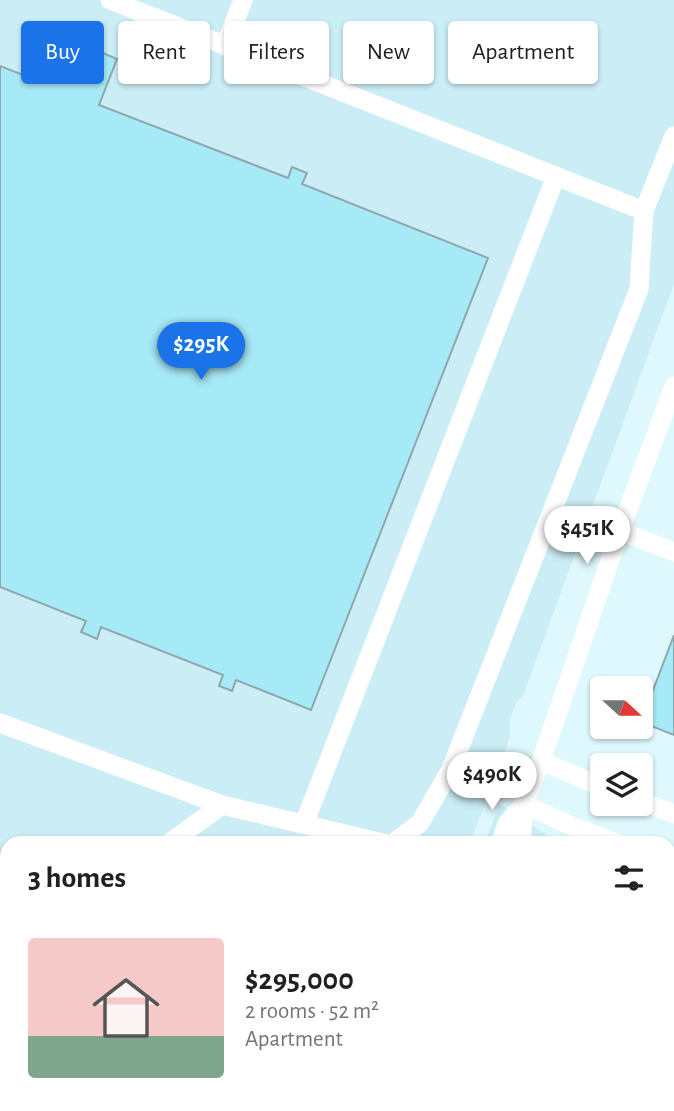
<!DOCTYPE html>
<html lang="en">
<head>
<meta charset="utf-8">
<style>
	body { margin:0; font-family:"Alegreya Sans",sans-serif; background:#f6f6f6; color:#202124; height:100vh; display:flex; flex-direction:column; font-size:26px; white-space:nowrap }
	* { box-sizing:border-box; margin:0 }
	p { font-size:23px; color:#757577 }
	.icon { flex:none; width:38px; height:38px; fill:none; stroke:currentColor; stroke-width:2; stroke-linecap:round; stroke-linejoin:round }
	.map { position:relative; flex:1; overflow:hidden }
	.panel { position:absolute; left:0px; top:836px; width:676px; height:275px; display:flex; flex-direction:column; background:#fff; border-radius:21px 21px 0 0; box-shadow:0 2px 5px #0004 }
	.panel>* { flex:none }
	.banner { position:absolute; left:21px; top:21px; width:634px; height:63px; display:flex; gap:14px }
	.needle { width:46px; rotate:111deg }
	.controls { position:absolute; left:590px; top:676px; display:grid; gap:14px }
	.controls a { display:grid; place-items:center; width:63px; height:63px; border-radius:7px; background:#fff; box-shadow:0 2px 5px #0004; font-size:35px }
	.price { position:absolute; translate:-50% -60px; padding:0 16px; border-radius:24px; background:#fff; color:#222; font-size:23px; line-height:46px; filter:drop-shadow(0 2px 4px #0008) }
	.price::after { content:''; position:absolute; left:50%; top:42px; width:21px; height:16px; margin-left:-10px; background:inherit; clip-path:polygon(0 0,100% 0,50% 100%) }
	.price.active { background:#1a73e8; color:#fff }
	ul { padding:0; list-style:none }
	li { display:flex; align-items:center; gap:21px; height:175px; padding:0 28px }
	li+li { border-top:2px solid #e0e0e0 }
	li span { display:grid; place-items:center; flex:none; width:196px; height:140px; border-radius:7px; color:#555 }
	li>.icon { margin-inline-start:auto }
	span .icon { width:84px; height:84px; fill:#fffc; stroke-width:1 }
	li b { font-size:30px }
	h2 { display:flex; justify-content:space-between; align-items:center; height:84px; padding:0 28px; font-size:30px }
	.tag { padding:0 24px; border-radius:7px; background:#fff; box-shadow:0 2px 5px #0004; font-size:24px; line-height:63px }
	.tag.active { background:#1a73e8; color:#fff }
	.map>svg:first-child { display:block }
	.built { fill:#cbedf5 }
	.building { fill:#a6e9f7; stroke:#8fa7ac; stroke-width:2 }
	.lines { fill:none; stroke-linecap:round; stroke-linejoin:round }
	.minor { stroke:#fff; stroke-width:19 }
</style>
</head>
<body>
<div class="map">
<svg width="674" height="1111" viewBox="0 0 674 1111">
	<rect width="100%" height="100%" fill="#def8fd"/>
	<path class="built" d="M0,0h674v284l-150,409 -9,12 -5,15v17l-40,106 -463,1v260h364l-2,7h-369z
		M500,804l59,39 -75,1z
		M669,890l5,2v219h-295l3,-7h286z"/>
	<path class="building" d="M55,34l26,10 4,-9 16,7 -3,9 19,8 -18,46 189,73 4,-11 15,6 -5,11 186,74 -177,452 -75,-30 -4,11 -13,-5 4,-11 -122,-48 -4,12 -16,-7 5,-11 -86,-34v-521l36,14z
		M674,635v100l-33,-13z
		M223,1104h63l-2,7h-43z"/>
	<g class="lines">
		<path class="minor" d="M110,0l534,211 -5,78 -188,480 -31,54 -28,21
			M225,46l18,-46
			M644,211l30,-75
			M620,531l54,21
			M0,723l222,82
			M541,761l61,26
			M640,801l34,13
			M524,804l43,20 52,20
			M304,824l252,-648
			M168,844l54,-39 165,39
			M500,844l7,-20 17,-20 17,-43 79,-230 54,-145
			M521,844l3,-40
			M668,862l6,2
			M0,951l7,-5
			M0,983l7,-3
			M668,1011l6,2
			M0,1035l7,2
			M78,1104l12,7
			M191,1104l18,7
			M581,1104l18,7
			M157,1111l2,-7
			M397,1111l3,-7
			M442,1111l3,-7"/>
	</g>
</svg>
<div class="controls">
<a><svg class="needle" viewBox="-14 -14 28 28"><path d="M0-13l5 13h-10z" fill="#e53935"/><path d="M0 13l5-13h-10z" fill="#757577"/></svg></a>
<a><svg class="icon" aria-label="layers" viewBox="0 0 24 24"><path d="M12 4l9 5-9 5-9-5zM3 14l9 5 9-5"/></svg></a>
</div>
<b class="price active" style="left:201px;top:382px">$295K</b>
<b class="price" style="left:587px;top:566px">$451K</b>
<b class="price" style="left:492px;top:812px">$490K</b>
<div class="banner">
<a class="tag active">Buy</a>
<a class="tag">Rent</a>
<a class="tag">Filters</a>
<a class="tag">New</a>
<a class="tag">Apartment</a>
</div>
<section class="panel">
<h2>3 homes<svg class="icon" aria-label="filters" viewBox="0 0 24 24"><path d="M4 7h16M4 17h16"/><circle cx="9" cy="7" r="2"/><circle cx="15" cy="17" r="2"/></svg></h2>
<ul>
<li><span style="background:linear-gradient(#f6c9c9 70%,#7fa58c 0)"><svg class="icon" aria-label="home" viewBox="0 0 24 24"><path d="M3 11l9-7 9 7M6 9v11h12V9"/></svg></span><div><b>$295,000</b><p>2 rooms · 52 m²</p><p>Apartment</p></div></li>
</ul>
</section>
</div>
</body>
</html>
